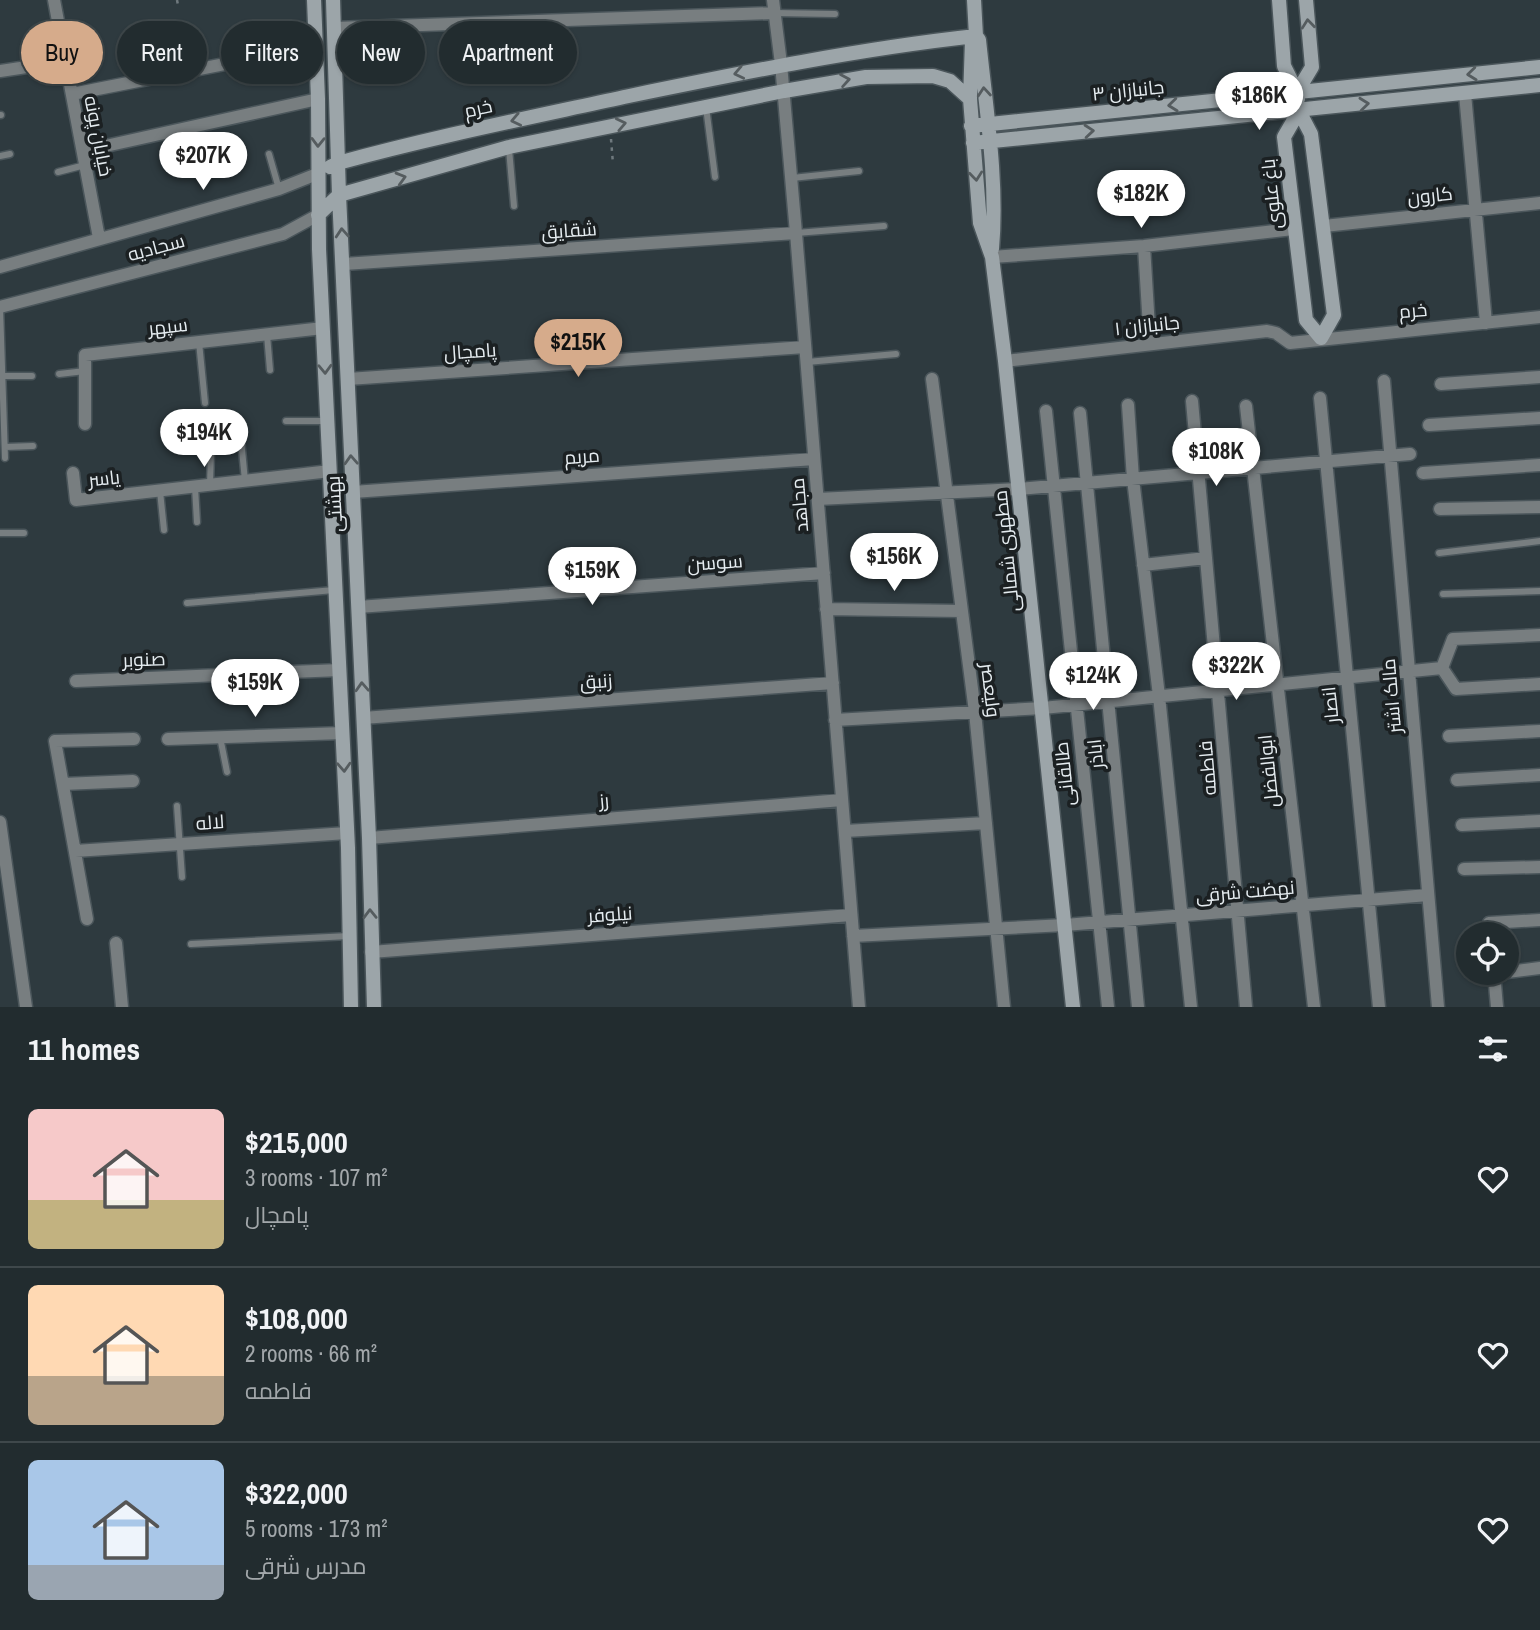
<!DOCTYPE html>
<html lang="en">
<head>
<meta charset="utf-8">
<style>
	body { margin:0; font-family:"Archivo Narrow",Cairo,sans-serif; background:#2a3437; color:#f1f3f6; height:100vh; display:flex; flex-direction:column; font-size:26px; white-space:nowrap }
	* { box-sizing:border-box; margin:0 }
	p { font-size:23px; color:#a2a7aa }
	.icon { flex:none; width:38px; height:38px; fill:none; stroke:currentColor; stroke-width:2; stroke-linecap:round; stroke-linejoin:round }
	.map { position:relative; height:1007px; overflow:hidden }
	.side { display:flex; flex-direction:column; background:#222c2f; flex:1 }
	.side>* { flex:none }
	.hud { position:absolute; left:21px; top:21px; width:700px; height:63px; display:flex; gap:14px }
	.buttons { position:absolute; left:1456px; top:922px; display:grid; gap:14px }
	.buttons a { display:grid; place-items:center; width:63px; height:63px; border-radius:50%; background:#222c2f; box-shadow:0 2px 5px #0004,0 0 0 2px #3f484b; font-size:35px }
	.price { position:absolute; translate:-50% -60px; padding:0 16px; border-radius:24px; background:#fff; color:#222; font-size:23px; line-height:46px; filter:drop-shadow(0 2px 4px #0008) }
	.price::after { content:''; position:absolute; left:50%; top:42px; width:21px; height:16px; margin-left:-10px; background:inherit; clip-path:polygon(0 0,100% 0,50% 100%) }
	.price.selected { background:#d6ab8b; color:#111 }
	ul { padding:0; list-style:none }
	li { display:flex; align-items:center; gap:21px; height:175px; padding:0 28px }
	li+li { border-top:2px solid #3f484b }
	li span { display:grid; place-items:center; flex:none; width:196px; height:140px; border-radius:10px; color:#555 }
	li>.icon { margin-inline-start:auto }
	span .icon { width:84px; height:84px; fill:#fffc; stroke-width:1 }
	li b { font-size:30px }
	h2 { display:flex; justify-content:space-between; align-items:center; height:84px; padding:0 28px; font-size:30px }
	.pill { padding:0 24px; border-radius:32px; background:#222c2f; box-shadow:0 2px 5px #0004,0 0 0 2px #3f484b; font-size:24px; line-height:63px }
	.pill.selected { background:#d6ab8b; color:#111 }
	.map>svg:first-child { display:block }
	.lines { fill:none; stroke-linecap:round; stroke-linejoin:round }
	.lane-casing { stroke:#4b565b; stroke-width:9 }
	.street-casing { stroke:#4b565b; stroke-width:15 }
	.secondary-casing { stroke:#4b565b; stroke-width:17 }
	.path { stroke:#6f797e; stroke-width:2.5; stroke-dasharray:3.5 5; stroke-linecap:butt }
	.lane { stroke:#787e80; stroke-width:6 }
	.street { stroke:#787e80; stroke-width:12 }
	.secondary { stroke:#9ca5a9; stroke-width:14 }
	.oneway { stroke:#555c5f }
	.labels { text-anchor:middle; stroke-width:7; stroke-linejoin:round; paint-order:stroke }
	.street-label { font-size:19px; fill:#e5ecf0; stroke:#1b2022 }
</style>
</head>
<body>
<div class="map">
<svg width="1540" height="1007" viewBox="0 0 1540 1007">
	<rect width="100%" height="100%" fill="#2e3a3f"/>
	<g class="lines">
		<defs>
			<path id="lane" d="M774,13l61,1
				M63,45l23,-8
				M706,107l9,70
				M0,115h1
				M509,149l5,57
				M269,154l10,35
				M0,156l10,-2
				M58,172l27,-7
				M792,178l67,-7
				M796,233l88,-7
				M0,307l5,151
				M267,335l3,35
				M199,342l6,61
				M807,362l89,-8
				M59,374l26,-3
				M2,376h30
				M286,421h40
				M241,439l4,42
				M5,447l28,-1
				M210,485l1,-33
				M195,487l2,35
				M160,491l4,39
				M0,533h24
				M1439,553l101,-12
				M1443,594l97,-3
				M187,603l147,-13
				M220,737l7,35
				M177,806l5,71
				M191,944l158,-8"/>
			<path id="street" d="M54,0l45,238
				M773,0l8,64 15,169 63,774
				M334,28l440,-15
				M0,71l66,-10
				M72,94l244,-48
				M1465,94l21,229
				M83,151l235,-52
				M1324,226l216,-23
				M1144,246l6,98
				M992,257l152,-11 149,-17
				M344,264l452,-31
				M0,267l279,-78 38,-15
				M0,307l283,-73 35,-19
				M1005,361l262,-30 9,2 14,10 250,-26
				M348,379l457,-32
				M932,379l43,333 29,295
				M1384,381l54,626
				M1441,384l99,-7
				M1320,398l59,609
				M1192,401l54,606
				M1128,405l5,74 26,217 32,311
				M1246,406l68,601
				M1046,411l62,596
				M1080,413l58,594
				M85,424v-69l238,-27
				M1429,425l111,-7
				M73,473l3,27 254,-29
				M1423,473l117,-8
				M353,492l461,-33
				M818,499l201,-10 391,-35
				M1440,509l100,-2
				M1143,565l63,-7
				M358,607l466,-34
				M826,609l136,2
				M1540,635l-87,4 -11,29 14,21 84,-5
				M76,681l264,-11
				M363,718l470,-35
				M835,720l208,-12 399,-40
				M1449,736l91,-5
				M168,739l175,-6
				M1457,780l83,-5
				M63,784l70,-3
				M0,822l26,185
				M1462,825l78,-4
				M845,831l141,-8
				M369,838l473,-38
				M75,851l272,-18
				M1464,869l76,-2
				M87,919l-32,-178 79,-2
				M1490,934l-1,-11 51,-3
				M853,936l212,-11 363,-30
				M116,943l6,64
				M371,952l480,-37
				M1507,972l33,-4
				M1494,973l3,34"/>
			<path id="secondary" d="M314,0l4,99 1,150 29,599 3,159
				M333,0l6,195 30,643 5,169
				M974,0l2,36 3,4c7,68 19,142 13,209
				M1279,0l5,66 13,26 1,7
				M976,36l-4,4 -2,59 10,124 12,34 13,104 68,646
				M1297,92l15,-25 -6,-67
				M1299,111l12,23 23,181 -13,23 -15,-18 -22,-183z
				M971,126l569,-59
				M973,143l567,-58
				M330,167l8,-4c95,-26 190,-45 286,-66 117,-24 233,-48 352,-61
				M318,215l21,-20 170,-48 275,-56 82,-14 67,-1 17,5 20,18"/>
		</defs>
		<use href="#lane" class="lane-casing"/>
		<use href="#street" class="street-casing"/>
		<use href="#secondary" class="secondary-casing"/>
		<path class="path" d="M177,0l1,5
			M611,139l2,25"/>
		<use href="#lane" class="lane"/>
		<use href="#street" class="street"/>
		<use href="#secondary" class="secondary"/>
	</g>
	<defs><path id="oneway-chevron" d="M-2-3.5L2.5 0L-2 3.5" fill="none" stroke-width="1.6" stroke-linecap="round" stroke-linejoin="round" transform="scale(1.75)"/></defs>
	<g class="oneway">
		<use href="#oneway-chevron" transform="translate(1308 24) rotate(-96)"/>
		<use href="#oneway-chevron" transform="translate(739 73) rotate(168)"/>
		<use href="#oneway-chevron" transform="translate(1472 74) rotate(174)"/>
		<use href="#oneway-chevron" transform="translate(845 80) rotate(-10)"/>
		<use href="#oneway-chevron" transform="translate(984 92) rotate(-95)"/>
		<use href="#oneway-chevron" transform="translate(1364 104) rotate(-6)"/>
		<use href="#oneway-chevron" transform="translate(1173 105) rotate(174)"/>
		<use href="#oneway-chevron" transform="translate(516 120) rotate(168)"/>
		<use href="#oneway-chevron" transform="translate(621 124) rotate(-12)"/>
		<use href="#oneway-chevron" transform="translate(1089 131) rotate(-5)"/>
		<use href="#oneway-chevron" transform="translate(318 142) rotate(91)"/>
		<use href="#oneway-chevron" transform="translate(976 176) rotate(84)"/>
		<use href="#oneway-chevron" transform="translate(401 178) rotate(-16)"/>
		<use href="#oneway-chevron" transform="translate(342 233) rotate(-94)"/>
		<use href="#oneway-chevron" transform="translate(325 369) rotate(88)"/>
		<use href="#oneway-chevron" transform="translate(351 460) rotate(-93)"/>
		<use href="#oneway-chevron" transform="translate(362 687) rotate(-93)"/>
		<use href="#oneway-chevron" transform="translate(344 767) rotate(87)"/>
		<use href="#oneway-chevron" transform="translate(370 914) rotate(-91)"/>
	</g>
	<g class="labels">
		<g class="street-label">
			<text transform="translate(1128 90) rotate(-6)" y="7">جانبازان ۳</text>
			<text transform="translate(478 108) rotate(-12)" y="7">خرم</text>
			<text transform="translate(99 136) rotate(79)" y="7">خیابان پونه</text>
			<text transform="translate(1271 194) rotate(-96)" y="7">باغ علوی</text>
			<text transform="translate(1430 195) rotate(-6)" y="7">کارون</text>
			<text transform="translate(569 230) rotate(-4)" y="7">شقایق</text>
			<text transform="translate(156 247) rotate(-15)" y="7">سجادیه</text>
			<text transform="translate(1413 310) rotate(-5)" y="7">خرم</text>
			<text transform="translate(1147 325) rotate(-6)" y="7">جانبازان ۱</text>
			<text transform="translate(168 326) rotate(-6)" y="7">سپهر</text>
			<text transform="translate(470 351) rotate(-4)" y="7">پامچال</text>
			<text transform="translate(582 456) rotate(-4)" y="7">مریم</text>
			<text transform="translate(104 478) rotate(-6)" y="7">یاسر</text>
			<text transform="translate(334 504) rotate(-93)" y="7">بهشتی</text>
			<text transform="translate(799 505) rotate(-95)" y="7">مجاهد</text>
			<text transform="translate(1006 551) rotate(-96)" y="7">مطهری شمالی</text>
			<text transform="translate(715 562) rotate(-4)" y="7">سوسن</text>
			<text transform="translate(144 659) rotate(-2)" y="7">صنوبر</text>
			<text transform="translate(596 681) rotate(-4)" y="7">زنبق</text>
			<text transform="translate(991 690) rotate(83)" y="7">ولیعصر</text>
			<text transform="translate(1391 696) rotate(-95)" y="7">مالک اشتر</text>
			<text transform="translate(1330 705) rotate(-96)" y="7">انصار</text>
			<text transform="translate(1095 754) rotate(-96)" y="7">اباذر</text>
			<text transform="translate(1207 768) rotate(-95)" y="7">فاطمه</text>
			<text transform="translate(1268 771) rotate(-96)" y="7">ابوالفضل</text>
			<text transform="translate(1064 774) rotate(-96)" y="7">طالقانی</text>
			<text transform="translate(604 800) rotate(-5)" y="7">رز</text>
			<text transform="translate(210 822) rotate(-4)" y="7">لاله</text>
			<text transform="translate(1245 891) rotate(-5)" y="7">نهضت شرقی</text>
			<text transform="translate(610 914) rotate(-4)" y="7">نیلوفر</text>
		</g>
	</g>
</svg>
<div class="buttons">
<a><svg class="icon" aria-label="locate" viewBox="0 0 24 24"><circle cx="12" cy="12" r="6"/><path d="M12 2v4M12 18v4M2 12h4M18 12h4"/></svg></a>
</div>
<b class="price" style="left:1259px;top:132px">$186K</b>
<b class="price" style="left:203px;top:192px">$207K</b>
<b class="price" style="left:1141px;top:230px">$182K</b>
<b class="price selected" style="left:578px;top:379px">$215K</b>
<b class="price" style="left:204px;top:469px">$194K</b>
<b class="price" style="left:1216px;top:488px">$108K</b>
<b class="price" style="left:894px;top:593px">$156K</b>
<b class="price" style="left:592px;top:607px">$159K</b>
<b class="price" style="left:1236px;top:702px">$322K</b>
<b class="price" style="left:1093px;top:712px">$124K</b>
<b class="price" style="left:255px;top:719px">$159K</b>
<div class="hud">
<a class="pill selected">Buy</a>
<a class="pill">Rent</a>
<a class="pill">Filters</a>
<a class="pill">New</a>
<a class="pill">Apartment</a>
</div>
</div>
<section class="side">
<h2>11 homes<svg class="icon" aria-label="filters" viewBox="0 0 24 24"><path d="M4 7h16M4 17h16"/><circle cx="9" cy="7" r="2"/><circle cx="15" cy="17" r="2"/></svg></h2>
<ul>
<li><span style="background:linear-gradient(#f6c9c9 65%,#c2b280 0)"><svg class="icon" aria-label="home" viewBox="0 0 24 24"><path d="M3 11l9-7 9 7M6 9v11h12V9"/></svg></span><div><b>$215,000</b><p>3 rooms · 107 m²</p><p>پامچال</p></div><svg class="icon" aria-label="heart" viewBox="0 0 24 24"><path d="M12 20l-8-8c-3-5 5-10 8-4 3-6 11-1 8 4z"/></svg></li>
<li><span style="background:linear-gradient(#ffd9b3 65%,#b9a48a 0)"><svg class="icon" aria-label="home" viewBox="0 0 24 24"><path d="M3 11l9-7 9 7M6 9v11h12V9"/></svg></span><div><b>$108,000</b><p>2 rooms · 66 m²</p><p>فاطمه</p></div><svg class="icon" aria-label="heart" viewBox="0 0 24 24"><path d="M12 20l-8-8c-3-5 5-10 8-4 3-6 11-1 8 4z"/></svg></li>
<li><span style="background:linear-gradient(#a9c7e8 75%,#9aa5b1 0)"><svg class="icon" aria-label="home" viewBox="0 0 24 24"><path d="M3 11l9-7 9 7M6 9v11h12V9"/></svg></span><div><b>$322,000</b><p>5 rooms · 173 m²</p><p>مدرس شرقی</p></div><svg class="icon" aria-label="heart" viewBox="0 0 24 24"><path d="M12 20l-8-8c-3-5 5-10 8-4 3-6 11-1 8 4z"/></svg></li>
</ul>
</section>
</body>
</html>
